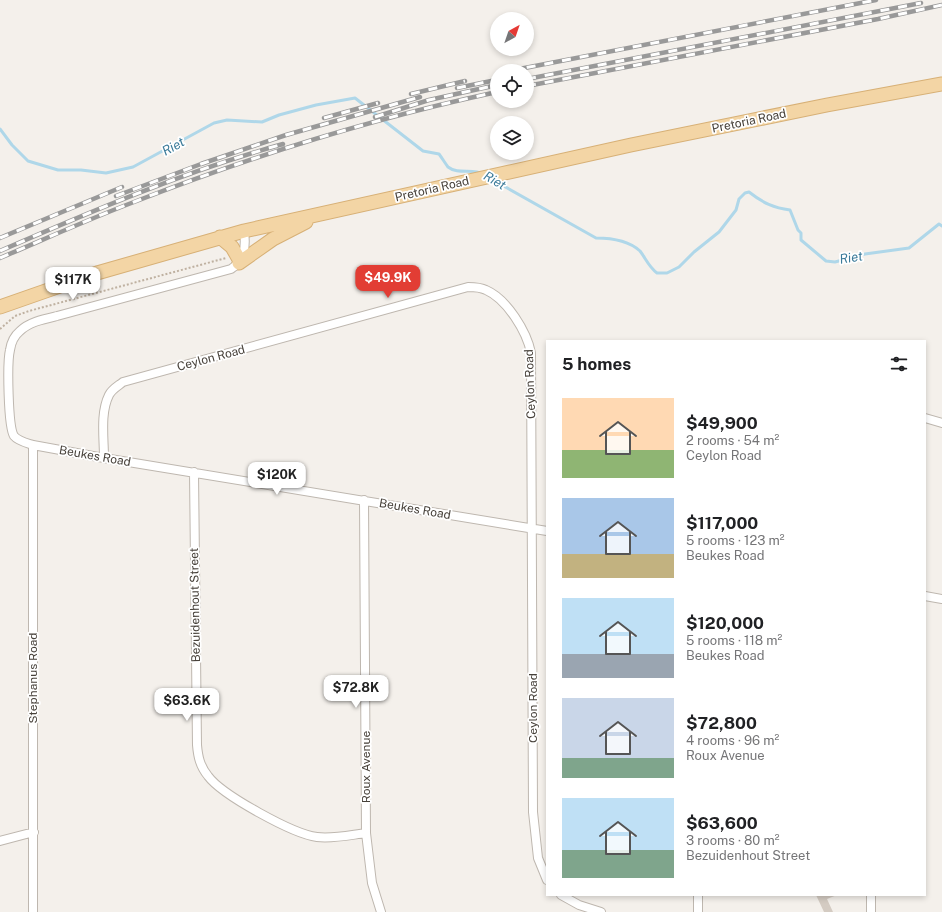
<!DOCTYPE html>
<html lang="en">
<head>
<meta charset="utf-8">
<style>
	body { margin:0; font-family:"Public Sans",sans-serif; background:#f2f2f2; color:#202124; height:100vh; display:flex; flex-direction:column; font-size:15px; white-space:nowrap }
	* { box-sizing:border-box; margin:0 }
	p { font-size:13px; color:#757577 }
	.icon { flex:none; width:22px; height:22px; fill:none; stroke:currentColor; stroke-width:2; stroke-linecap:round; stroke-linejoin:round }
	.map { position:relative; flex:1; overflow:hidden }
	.side { position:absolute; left:546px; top:340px; width:380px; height:556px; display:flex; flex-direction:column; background:#fff; border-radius:0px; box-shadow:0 2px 6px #0003 }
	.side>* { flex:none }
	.needle { width:26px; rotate:40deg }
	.buttons { position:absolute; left:490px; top:12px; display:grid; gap:8px }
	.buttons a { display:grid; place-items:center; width:44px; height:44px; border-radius:50%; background:#fff; box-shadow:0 2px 6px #0003; font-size:20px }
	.price { position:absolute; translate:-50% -34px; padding:0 9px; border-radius:8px; background:#fff; color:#222; font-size:13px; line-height:26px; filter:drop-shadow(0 1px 2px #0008) }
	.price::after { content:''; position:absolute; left:50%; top:24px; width:12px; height:9px; margin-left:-6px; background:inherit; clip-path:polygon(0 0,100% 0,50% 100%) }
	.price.active { background:#e23d34; color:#fff }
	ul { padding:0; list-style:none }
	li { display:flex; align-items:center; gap:12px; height:100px; padding:0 16px }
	li span { display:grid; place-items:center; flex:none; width:112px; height:80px; border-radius:0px; color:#555 }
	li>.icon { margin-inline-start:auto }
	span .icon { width:48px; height:48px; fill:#fffc; stroke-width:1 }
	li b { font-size:17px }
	h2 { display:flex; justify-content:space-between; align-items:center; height:48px; padding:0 16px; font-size:17px }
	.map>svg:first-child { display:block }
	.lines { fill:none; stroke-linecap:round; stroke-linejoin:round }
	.stream { stroke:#afd7e9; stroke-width:3 }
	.building { fill:#d4cbc2 }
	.street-casing { stroke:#beb7af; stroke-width:10 }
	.primary-casing { stroke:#d7b076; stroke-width:15 }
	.path { stroke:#bfb1a1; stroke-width:2; stroke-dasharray:2 2; stroke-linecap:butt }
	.street { stroke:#fff; stroke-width:8 }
	.primary { stroke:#f3d5a5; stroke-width:13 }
	.rail-casing { stroke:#999; stroke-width:4.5 }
	.rail { stroke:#fff; stroke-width:3; stroke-dasharray:9; stroke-linecap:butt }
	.labels { text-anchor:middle; stroke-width:3.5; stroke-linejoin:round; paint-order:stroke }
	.street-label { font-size:12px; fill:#47413a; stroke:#fff }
	.water-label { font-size:13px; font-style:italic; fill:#3a7a99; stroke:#fff }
</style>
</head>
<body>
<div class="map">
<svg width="942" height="912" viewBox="0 0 942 912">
	<rect width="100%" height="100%" fill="#f4f0eb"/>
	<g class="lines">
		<path class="stream" d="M0,129l12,16 16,16 30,9h23l25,3 27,-6 81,-44 13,-3 35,2 17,-7 37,-10 39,-7 68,53 16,3c3,4 6,9 9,13 10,8 25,1 35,7
			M493,180l103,58c15,0 32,2 44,13 6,8 9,16 17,22h10l12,-6 15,-15 25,-20 17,-22 3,-11 6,-6 4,-1c14,11 25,16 41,18l8,20 3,3v7l25,21 9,1 30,-8 44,-6 30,-24 3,2"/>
	</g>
	<path class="building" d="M816,895h21l-10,4 6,13h-9z"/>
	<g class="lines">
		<defs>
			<path id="street" d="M244,231c2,15 1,29 -13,38l-174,47c-13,3 -28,6 -37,15 -6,5 -9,12 -10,19 -3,12 -2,77 4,86 4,5 13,7 19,9l71,13 443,73
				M925,418l17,5
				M104,458c0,-20 -4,-45 5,-63 3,-6 9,-9 14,-13l345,-95c6,0 12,0 18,3 21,9 41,42 45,63l2,459 5,46 9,22
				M194,472l3,273c1,12 3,21 11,31 14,19 85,58 109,61 16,2 33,-2 49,-4
				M364,500l2,333 6,50 9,29
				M925,596l17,3
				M0,841l34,-9
				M561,895l18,10 22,7
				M698,895v17
				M871,895v17
				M33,912v-467"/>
			<path id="primary" d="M220,237l12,10 8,14
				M239,263l34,-24 33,-17
				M0,307l97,-34 147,-42 387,-86 196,-40 115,-21"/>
		</defs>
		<use href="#street" class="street-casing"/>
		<use href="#primary" class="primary-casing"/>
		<path class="path" d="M0,329l15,-13 14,-5 197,-53"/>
		<use href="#street" class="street"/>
		<use href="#primary" class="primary"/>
		<defs>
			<path id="rail" d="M509,71l367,-71
				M527,79l394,-76
				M527,86l351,-67 64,-14
				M457,88l39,-8
				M411,94l54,-13
				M375,117l54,-17 68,-15
				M324,118l54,-15
				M116,196l85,-32 85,-29 134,-38
				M0,238l122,-51
				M0,251c92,-40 186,-80 283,-107
				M0,258c45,-19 89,-39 134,-56 118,-46 240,-84 363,-110"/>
		</defs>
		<use href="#rail" class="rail-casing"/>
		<use href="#rail" class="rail"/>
	</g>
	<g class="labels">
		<g class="street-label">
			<text transform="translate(749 121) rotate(-12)" y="4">Pretoria Road</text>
			<text transform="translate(432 189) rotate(-13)" y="4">Pretoria Road</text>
			<text transform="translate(211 358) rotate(-15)" y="4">Ceylon Road</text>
			<text transform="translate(530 384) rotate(-92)" y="4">Ceylon Road</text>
			<text transform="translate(95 456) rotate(10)" y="4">Beukes Road</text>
			<text transform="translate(415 509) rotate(10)" y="4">Beukes Road</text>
			<text transform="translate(195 605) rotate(-91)" y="4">Bezuidenhout Street</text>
			<text transform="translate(33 678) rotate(-90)" y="4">Stephanus Road</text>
			<text transform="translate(533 708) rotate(-90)" y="4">Ceylon Road</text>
			<text transform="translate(366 767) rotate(-90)" y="4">Roux Avenue</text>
		</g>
		<g class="water-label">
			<text transform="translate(173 146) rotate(-29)" y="5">Riet</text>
			<text transform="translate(495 180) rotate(30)" y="5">Riet</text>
			<text transform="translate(851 257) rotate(-9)" y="5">Riet</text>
		</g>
	</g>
</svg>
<div class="buttons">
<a><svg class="needle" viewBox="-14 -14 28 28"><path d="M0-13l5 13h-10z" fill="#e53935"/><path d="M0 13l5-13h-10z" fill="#757577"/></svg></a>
<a><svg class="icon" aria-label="locate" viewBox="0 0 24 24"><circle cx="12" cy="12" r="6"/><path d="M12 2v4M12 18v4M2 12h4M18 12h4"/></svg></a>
<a><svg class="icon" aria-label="layers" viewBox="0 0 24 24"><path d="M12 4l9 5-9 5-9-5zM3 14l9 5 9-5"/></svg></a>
</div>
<b class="price active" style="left:388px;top:299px">$49.9K</b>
<b class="price" style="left:73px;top:301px">$117K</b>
<b class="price" style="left:277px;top:496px">$120K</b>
<b class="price" style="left:356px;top:709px">$72.8K</b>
<b class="price" style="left:187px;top:722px">$63.6K</b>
<section class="side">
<h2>5 homes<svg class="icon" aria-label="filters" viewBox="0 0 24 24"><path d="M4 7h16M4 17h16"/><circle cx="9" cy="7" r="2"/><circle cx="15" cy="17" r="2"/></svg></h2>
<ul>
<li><span style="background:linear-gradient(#ffd9b3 65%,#8fb573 0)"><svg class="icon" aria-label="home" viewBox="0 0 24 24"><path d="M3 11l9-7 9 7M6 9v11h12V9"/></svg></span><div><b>$49,900</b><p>2 rooms · 54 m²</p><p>Ceylon Road</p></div></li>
<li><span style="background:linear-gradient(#a9c7e8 70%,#c2b280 0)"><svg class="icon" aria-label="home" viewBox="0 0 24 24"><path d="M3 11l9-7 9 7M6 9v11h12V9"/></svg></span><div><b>$117,000</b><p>5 rooms · 123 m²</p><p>Beukes Road</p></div></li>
<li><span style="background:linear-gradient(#bfe0f5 70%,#9aa5b1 0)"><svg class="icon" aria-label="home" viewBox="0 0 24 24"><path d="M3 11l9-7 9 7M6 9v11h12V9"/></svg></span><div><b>$120,000</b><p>5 rooms · 118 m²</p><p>Beukes Road</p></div></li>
<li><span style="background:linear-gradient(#c9d6e8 75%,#7fa58c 0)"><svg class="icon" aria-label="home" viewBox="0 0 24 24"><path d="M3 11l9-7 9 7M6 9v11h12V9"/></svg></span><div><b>$72,800</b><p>4 rooms · 96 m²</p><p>Roux Avenue</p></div></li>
<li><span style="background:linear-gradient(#bfe0f5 65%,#7fa58c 0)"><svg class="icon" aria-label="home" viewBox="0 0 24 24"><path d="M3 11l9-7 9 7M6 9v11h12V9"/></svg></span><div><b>$63,600</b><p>3 rooms · 80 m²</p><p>Bezuidenhout Street</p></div></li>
</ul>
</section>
</div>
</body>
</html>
